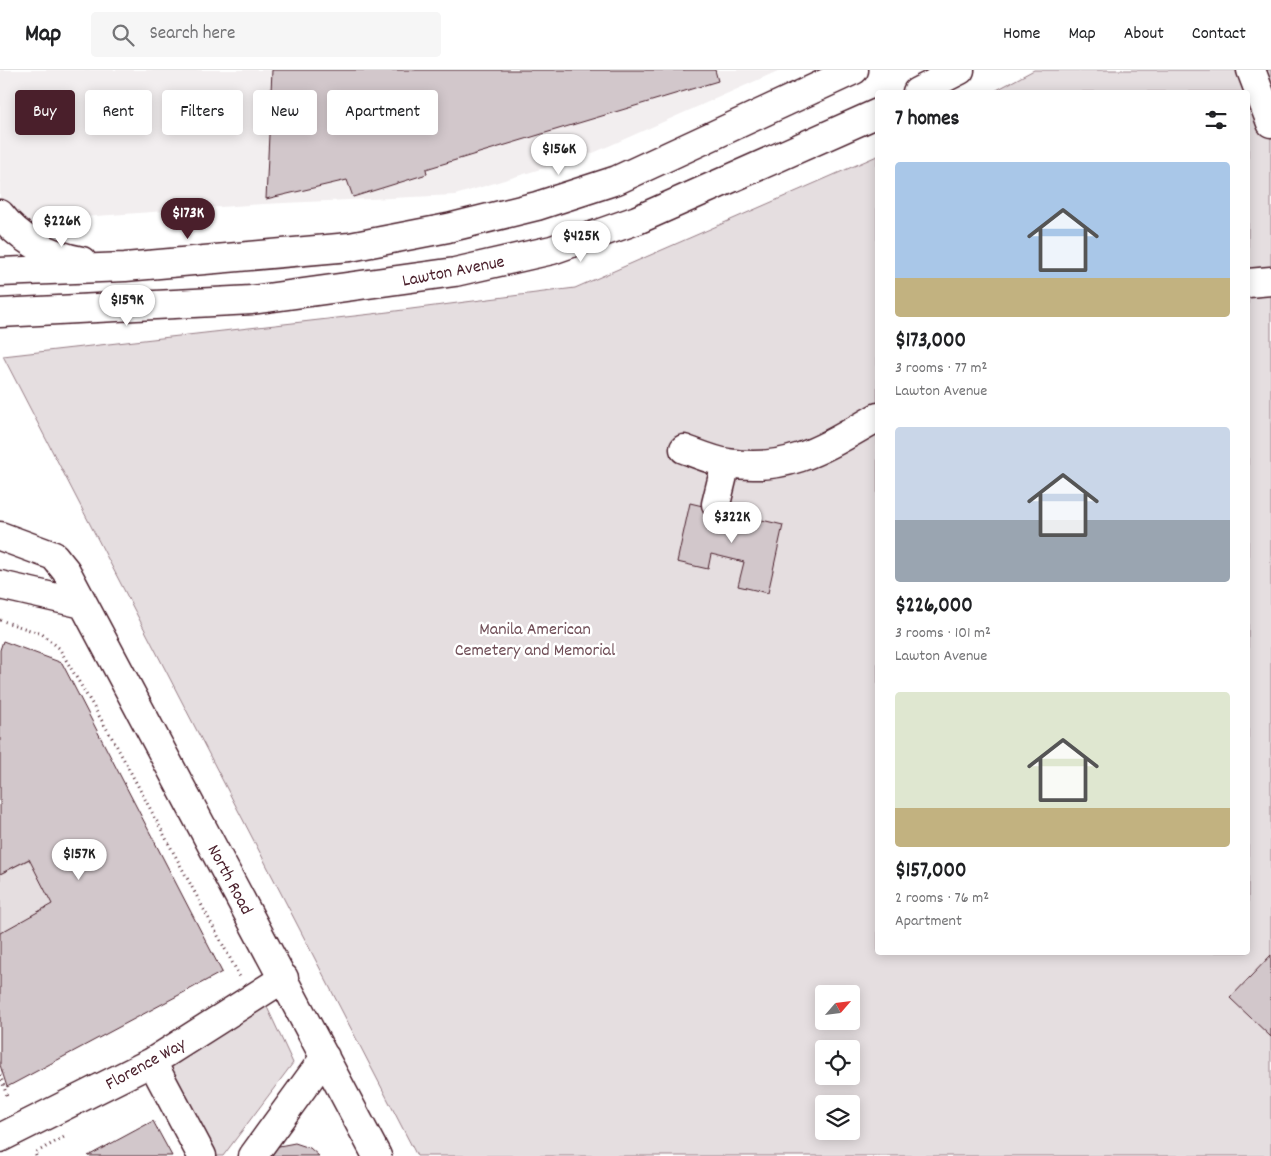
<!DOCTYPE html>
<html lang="en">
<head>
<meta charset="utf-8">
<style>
	body { margin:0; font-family:Dekko,sans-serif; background:#f6f6f6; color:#202124; height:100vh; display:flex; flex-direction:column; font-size:19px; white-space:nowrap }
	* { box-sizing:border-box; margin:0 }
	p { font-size:16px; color:#757577 }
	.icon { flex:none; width:28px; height:28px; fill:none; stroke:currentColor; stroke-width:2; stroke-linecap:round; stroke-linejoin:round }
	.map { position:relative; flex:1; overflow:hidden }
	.panel { position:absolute; left:875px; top:20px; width:375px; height:865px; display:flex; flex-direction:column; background:#fff; border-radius:5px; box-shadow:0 2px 12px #0003 }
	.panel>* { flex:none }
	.hud { position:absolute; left:15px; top:20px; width:475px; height:45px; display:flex; gap:10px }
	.needle { width:32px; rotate:62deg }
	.tools { position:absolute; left:815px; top:915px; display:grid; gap:10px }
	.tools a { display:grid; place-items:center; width:45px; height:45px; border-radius:5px; background:#fff; box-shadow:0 2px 12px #0003; font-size:25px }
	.price { position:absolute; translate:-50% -42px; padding:0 11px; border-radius:18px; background:#fff; color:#222; font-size:16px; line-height:32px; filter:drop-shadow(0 1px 2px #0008) }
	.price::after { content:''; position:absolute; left:50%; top:30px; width:15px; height:11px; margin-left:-8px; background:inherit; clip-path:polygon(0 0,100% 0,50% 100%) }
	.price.current { background:#4a1f2b; color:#fff }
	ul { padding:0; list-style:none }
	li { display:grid; align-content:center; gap:10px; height:265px; padding:0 20px }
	li span { display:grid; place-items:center; height:155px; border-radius:5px; color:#555 }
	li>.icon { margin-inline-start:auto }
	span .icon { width:90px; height:90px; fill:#fffc; stroke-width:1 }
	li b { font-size:21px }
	h2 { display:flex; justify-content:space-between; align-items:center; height:60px; padding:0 20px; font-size:21px }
	.tag { padding:0 18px; border-radius:5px; background:#fff; box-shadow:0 2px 12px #0003; font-size:18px; line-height:45px }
	.tag.current { background:#4a1f2b; color:#fff }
	header { display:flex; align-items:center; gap:30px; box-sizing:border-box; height:70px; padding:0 25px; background:#fff; border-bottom:1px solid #e0e0e0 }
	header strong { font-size:24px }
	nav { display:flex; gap:28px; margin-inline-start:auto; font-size:18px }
	.search { width:350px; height:45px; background:#f6f6f6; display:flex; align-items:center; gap:12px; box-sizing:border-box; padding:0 18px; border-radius:5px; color:#757577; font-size:19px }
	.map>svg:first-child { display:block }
	.built { fill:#f2eeef }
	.green { fill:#e5dee0; stroke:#987e86; fill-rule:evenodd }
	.building { fill:#d2c7cb; stroke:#4a1f2b }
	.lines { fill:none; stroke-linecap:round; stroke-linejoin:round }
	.minor-casing { stroke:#4a1f2b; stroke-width:31 }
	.major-casing { stroke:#4a1f2b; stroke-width:31 }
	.path { stroke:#4a1f2b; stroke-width:3; stroke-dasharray:1 4; stroke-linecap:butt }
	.minor { stroke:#fff; stroke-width:28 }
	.major { stroke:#fff; stroke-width:28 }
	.labels { text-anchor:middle; stroke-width:5; stroke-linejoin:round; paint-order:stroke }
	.street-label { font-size:18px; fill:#4a1f2b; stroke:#fff }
	.park-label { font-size:18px; fill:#714f58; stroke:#fff }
</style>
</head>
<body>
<header>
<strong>Map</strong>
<div class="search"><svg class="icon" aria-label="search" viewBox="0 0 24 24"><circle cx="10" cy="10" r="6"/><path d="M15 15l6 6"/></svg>Search here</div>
<nav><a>Home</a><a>Map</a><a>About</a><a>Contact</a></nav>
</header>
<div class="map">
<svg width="1271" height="1086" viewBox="0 0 1271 1086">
	<rect width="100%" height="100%" fill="#fff"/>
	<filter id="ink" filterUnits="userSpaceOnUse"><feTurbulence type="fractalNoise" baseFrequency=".02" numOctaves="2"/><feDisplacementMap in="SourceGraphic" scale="10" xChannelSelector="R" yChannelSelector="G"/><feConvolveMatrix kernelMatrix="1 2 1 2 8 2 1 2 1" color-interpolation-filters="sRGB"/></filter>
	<g filter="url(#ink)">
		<path class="built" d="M0,0h780l-187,83 -138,42 -192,9 -263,19z"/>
		<path class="green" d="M1034,0h237v1086h-854l-414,-800 369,-42 203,-26 302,-132 1,796h370v-860h-255zM824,924h27v27h-27zM824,979h27v27h-27zM824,1034h27v27h-27z
			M30,789l24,48 -54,28v-61z
			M267,937l26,56 -70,93h-7l-51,-95 90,-51z"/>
		<path class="building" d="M272,0h443l3,11 -292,88 1,5 -74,23 -6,-17 -81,19z
			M690,433l93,22 -15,68 -30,-7 6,-24 -33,-8 -3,15 -31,-7z
			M3,571l59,22 160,309 -215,115 -7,-22v-132l52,-29 -23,-45 -29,15v-224z
			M1271,885v82l-41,-39z
			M153,1051l19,35h-84z
			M295,1073l15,5 9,8h-57l17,-10z"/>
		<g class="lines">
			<defs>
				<path id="minor" d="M1251,0l20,53
					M1248,213l23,-2
					M684,379c14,5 29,12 44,14 62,10 99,-17 150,-46
					M716,434l10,-41
					M0,466l54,20 12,15 311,585
					M0,515l83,19
					M152,992l50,94
					M0,1068l152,-76 132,-84
					M253,1086l72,-99"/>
				<path id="major" d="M917,22l43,-22
					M0,144c20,26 49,41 82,47
					M0,202l125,-5 225,-20 98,-19 89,-22 80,-26 237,-110
					M0,243l252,-13 203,-28 97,-22 85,-30 241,-107"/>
			</defs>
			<use href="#minor" class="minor-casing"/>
			<use href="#major" class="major-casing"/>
			<path class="path" d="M0,550l42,14 17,14 56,95 125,234
				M0,1005l7,21
				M36,1086l-1,-3 31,-17"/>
			<use href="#minor" class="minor"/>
			<use href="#major" class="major"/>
		</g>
	</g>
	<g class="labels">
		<g class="street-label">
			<text transform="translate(453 200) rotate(-11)" y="6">Lawton Avenue</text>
			<text transform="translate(231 809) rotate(62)" y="6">North Road</text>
			<text transform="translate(145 993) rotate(-29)" y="6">Florence Way</text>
		</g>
		<g class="park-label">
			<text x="535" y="564">Manila American<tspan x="535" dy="21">Cemetery and Memorial</tspan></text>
		</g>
	</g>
</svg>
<div class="tools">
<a><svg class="needle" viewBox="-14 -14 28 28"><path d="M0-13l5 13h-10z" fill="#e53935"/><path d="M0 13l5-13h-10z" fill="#757577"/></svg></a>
<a><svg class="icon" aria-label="locate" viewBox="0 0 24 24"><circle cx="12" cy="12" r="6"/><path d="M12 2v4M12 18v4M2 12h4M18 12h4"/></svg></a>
<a><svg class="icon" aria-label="layers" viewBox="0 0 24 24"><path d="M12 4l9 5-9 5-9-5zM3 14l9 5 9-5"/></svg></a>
</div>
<b class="price" style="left:559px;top:106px">$156K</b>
<b class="price current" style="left:188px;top:170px">$173K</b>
<b class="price" style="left:62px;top:178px">$226K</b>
<b class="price" style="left:581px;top:193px">$425K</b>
<b class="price" style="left:127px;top:257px">$159K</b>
<b class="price" style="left:732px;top:474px">$322K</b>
<b class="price" style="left:79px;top:811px">$157K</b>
<div class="hud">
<a class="tag current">Buy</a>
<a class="tag">Rent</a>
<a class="tag">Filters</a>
<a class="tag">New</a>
<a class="tag">Apartment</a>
</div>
<section class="panel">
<h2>7 homes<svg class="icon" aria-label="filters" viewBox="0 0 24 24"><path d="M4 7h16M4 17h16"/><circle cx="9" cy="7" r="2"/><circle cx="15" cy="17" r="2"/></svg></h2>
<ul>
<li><span style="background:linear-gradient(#a9c7e8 75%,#c2b280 0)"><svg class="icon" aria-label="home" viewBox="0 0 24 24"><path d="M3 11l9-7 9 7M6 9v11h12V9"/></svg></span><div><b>$173,000</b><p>3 rooms · 77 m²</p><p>Lawton Avenue</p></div></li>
<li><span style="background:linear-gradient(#c9d6e8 60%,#9aa5b1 0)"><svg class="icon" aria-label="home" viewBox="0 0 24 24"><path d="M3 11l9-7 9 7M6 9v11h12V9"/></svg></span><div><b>$226,000</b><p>3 rooms · 101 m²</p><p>Lawton Avenue</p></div></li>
<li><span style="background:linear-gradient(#dfe7d0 75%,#c2b280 0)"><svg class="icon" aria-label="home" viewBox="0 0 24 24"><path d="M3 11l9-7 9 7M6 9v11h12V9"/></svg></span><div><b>$157,000</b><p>2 rooms · 76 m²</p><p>Apartment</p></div></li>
</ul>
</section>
</div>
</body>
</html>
